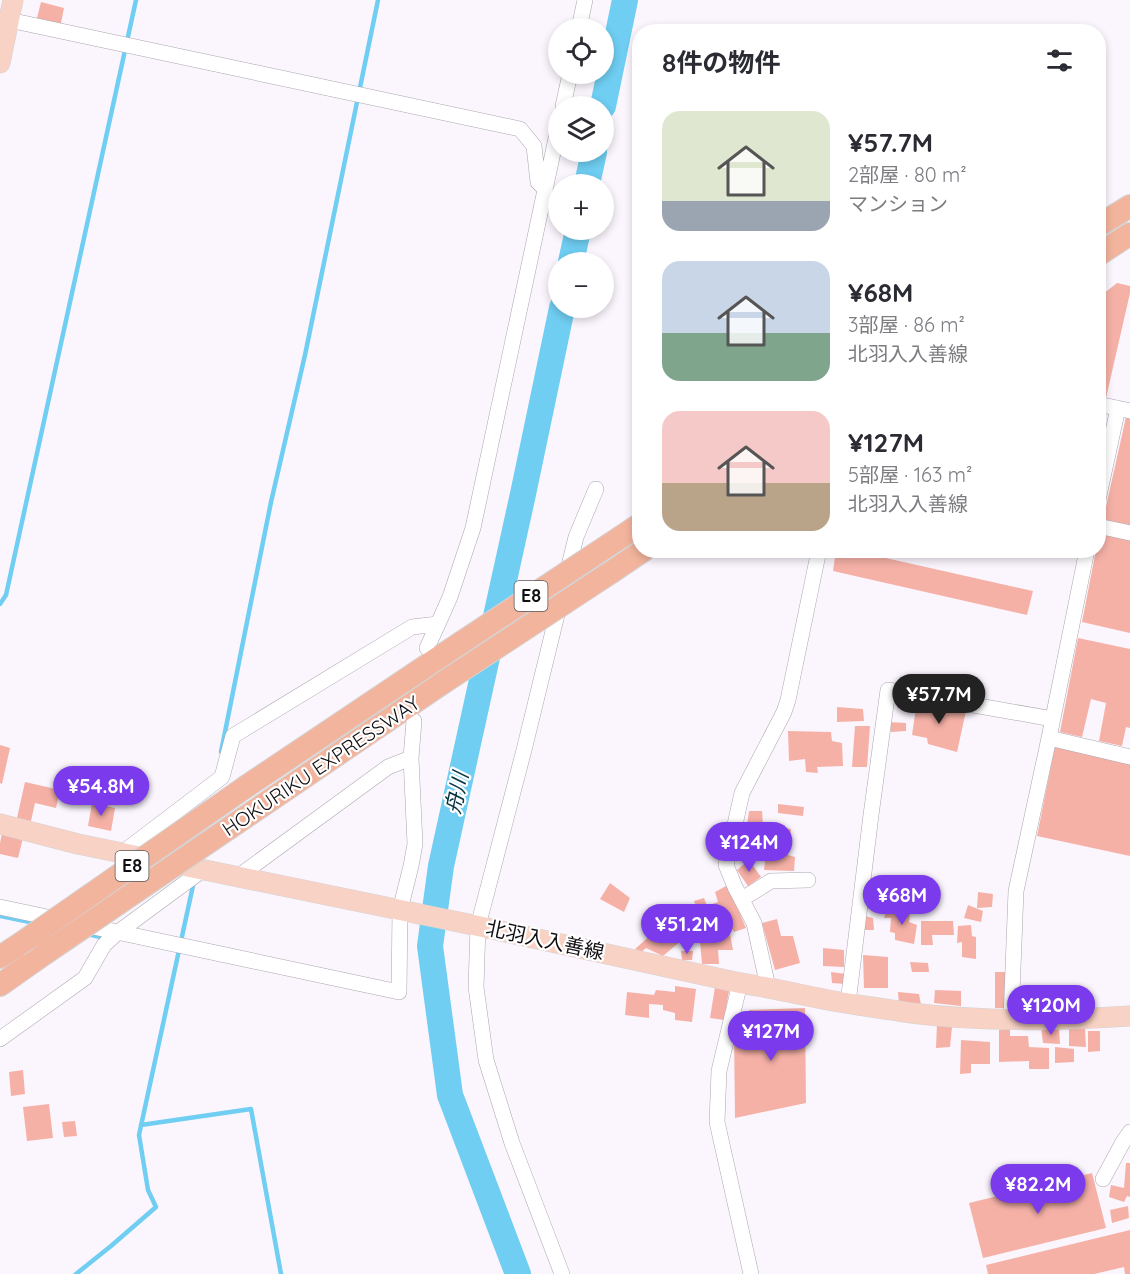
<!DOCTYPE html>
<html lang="ja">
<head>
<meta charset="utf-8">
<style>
	body { margin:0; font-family:Quicksand,"Noto Sans JP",sans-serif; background:#f2f2f3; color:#2b2b33; height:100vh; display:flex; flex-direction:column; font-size:22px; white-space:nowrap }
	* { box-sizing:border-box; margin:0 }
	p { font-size:20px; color:#7c7c81 }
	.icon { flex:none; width:33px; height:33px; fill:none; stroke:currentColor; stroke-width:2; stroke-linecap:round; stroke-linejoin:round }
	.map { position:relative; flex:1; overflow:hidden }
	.drawer { position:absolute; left:632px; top:24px; width:474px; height:534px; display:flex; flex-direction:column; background:#fff; border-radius:24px; box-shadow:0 3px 9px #0003 }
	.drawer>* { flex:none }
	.buttons { position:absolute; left:548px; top:18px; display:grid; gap:12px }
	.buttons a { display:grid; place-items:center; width:66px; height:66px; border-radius:50%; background:#fff; box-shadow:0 3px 9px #0003; font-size:30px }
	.price { position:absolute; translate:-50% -51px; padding:0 14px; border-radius:21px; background:#7c3aed; color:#fff; font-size:20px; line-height:39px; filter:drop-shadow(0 2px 3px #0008) }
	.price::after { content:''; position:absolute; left:50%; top:36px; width:18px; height:14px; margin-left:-9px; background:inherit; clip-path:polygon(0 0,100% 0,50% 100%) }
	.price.selected { background:#222; color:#fff }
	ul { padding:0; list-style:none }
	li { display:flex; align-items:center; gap:18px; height:150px; padding:0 30px }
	li span { display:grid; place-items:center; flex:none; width:168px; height:120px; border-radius:18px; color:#555 }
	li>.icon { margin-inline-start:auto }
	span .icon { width:72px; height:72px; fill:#fffc; stroke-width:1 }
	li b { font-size:26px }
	h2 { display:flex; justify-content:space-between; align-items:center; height:72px; padding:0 30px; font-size:26px }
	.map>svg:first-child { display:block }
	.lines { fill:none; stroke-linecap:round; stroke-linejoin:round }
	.stream { stroke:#6fcef2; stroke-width:4.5 }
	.river { stroke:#6fcef2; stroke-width:26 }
	.building { fill:#f6b1a7 }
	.minor-casing { stroke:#aba6ae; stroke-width:16 }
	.major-casing { stroke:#d4d4d4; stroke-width:21 }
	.highway-casing { stroke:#d4d4d4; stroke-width:24 }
	.minor { stroke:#fff; stroke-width:15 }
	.major { stroke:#f8d2c4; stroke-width:20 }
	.highway { stroke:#f3b49d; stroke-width:22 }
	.highway-bridge-casing { stroke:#d4d4d4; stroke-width:24; stroke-linecap:butt }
	.highway-bridge { stroke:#f3b49d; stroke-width:22 }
	.labels { text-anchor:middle; stroke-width:4.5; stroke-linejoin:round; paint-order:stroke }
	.shield { fill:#fff; stroke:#585759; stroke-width:1.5 }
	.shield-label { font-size:18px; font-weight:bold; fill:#110f12 }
	.street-label { font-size:20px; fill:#110f12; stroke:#fff }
	.water-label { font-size:21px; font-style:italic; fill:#073544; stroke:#fff }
</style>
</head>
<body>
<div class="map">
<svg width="1130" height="1274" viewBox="0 0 1130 1274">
	<rect width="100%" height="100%" fill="#fbf5fe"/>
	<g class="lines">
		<path class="stream" d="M0,604l6,-9 130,-595
			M221,752l50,-250 34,-147 73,-355
			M0,916l35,7
			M87,934l18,4
			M141,1125l110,-16 30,165
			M76,1274l35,-28 45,-39 -8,-17 -9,-55 55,-254"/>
		<path class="river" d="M603,106l22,-106
			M587,184l7,-32
			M571,262l7,-32
			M518,1274l-68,-179 -20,-149 11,-80 82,-372 39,-186"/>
	</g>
	<path class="building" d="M41,2l23,6 -4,20 -24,-6z
		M1117,283l13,3v7l-24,105 -8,-2v-98z
		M1126,417l4,1v107l-27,-5z
		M1100,531l30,7v95l-48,-11 14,-72h2z
		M836,550h14l183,41 -6,24 -194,-44z
		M1078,638l52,11v79l-4,-1 -4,19 -23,-5 7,-38 -15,-4 -9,38 -22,-5z
		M910,674l24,6 -2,12 -24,-5z
		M917,701l49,10 -9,41 -29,-8 -1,-6 -15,-3z
		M837,707l26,2 1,12 -27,1z
		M889,722l17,1v8l-15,1z
		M855,726h15l-3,41h-15z
		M788,731l43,1 1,9 10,2 1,23 -26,1 1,6 -12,-1 -1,-13 -16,2z
		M0,745l10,3 -8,36 -2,-1z
		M1055,746l75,18v92l-93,-20z
		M25,782l35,8 -4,18 -21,-5 -4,18 -14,-3z
		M92,803l23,5 -4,23 -23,-5z
		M778,804l26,3 -1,9 -25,-3z
		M749,811h13l1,14 28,4 -3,26 7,2 -1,14 -30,-1 3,-27 -22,-3z
		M2,833l21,5 -5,20 -18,-4v-11z
		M749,860l12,17 -13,9 -11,-16z
		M923,880h10v11h-9z
		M610,883l20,15 -6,14 -24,-13z
		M728,885l18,43 -12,4 -7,-11 -21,8 -12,-28 10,-3 3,8 11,-4 -3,-10z
		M893,886l24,5v11l-12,-1 -1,6 -14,-2z
		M978,892l15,2 -1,13 -15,1z
		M968,905l15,6 -2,11 -17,-4z
		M887,908l23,4 -1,10 8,3 -3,19 -19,-4v-7l-5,-1 1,-14h-7z
		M674,914l15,20 -26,22 -17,-8 -5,4 -6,-3z
		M865,916l8,2 1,12h-9z
		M777,919l4,17h12l7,27 -25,7 -13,-47z
		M921,921h32l1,14h-22l1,10h-12z
		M971,925l1,11 4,1v22l-14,-2v-15l-5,1 1,-17z
		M725,928v5l5,1 3,16h-15l1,14h-17l-3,-34z
		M823,948l21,2v17l-21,-1z
		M681,951h12l-1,9h-10z
		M863,955l25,2v31h-24z
		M910,962l18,1 1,9h-17z
		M831,972l15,2v10l-14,-1z
		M995,972h12v36h-12z
		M675,986l21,3 -4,33 -17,-2v-7l-12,-3v-5l-14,-1v14l-24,-3 2,-23 27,3 2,-5 19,2z
		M715,987l14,4 -5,29 -14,-2z
		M935,990l26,1v15l-27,-3z
		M898,992l21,2 2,11h-22z
		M805,1008l1,95 -71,15 -1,-84 14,-1 1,-23z
		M937,1024l15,3 -2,20 -14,1z
		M1041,1027l18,2 1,15 -17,-1z
		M1010,1028v8h18l1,11 20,1v21h-20v-8l-30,1v-32z
		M1069,1029h16l1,18 -17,-1z
		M1088,1031h12v20l-12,1z
		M961,1040l29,2v22h-19v9l-11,1z
		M1055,1047l19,2v13l-19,1z
		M23,1070l2,24 -14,2 -2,-24z
		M49,1104l4,34 -26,3 -4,-34z
		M75,1121l2,15 -13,1 -2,-15z
		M1126,1163h4v34l-3,-1 -3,6 -15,-5 2,-12 13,3z
		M1092,1173l14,55 -123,30 -14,-55z
		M1128,1206l1,12 -17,5 -2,-13z
		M1130,1230v44h-5l-1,-7 -30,7h-106l-2,-9z"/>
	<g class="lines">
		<defs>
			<path id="minor" d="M9,20l511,109 14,17 4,36 7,7
				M579,28l6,-28
				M563,106l7,-32
				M1098,404l32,7
				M1098,500l20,-92
				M1098,526l32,7
				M438,624l12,-27 23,-69 85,-399
				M1049,738l81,19
				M122,853l100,-76 11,-41 179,-109 26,-3 -11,24
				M239,876l149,-109 23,-9
				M742,899l29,-18 37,-1
				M0,907l399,85 1,-82 11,-44 4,-22 -4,-86 3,-37
				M740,983l-21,88 -2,51 34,152
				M768,987l-14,-64 -19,-36 -9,-22 16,-72 42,-81 4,-12 31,-150
				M848,1003l23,-188 17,-125 165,29
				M1011,1020l5,-129 33,-153 38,-188
				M0,1039l85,-61 19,-33 13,-12 87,-64
				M1103,1179l20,-37 7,-10
				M562,1274l-50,-131 -26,-83 -10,-73 2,-61 46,-176 52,-213 20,-48"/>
			<path id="major" d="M0,63l13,-63
				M0,824l78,20 400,82 262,57c33,5 66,13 99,19 24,4 48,7 72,11 73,9 146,8 219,3"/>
			<path id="highway" d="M1098,226l32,-20
				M1098,255l32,-21
				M621,537l18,-12
				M613,571l31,-21
				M247,786l194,-130
				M238,822l203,-138
				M0,957l17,-11
				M0,985l44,-31"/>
		</defs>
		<use href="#minor" class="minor-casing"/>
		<use href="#major" class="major-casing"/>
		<use href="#highway" class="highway-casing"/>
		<use href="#minor" class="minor"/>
		<use href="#major" class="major"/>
		<use href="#highway" class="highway"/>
		<defs>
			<path id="highway-bridge" d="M441,656l180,-119
				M441,684l172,-113
				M17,946l230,-160
				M44,954l194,-132"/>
		</defs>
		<use href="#highway-bridge" class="highway-bridge-casing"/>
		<use href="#highway-bridge" class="highway-bridge"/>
	</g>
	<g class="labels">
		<g class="shield">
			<rect x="514.5" y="581" width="33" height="30" rx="4.5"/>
			<rect x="115.5" y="851" width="33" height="30" rx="4.5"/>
		</g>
		<g class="shield-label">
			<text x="531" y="602">E8</text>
			<text x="132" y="872">E8</text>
		</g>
		<g class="street-label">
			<text transform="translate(321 766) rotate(-34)" y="7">HOKURIKU EXPRESSWAY</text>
			<text transform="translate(545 940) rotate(12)" y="7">北羽入入善線</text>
		</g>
		<g class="water-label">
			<text transform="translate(457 793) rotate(-78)" y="7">舟川</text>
		</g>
	</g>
</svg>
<div class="buttons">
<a><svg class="icon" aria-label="locate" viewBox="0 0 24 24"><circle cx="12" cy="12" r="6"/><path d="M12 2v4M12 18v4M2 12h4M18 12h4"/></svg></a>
<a><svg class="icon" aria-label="layers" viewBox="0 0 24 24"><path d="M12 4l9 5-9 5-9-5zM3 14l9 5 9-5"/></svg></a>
<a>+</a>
<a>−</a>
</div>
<b class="price selected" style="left:939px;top:725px">¥57.7M</b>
<b class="price" style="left:101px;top:817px">¥54.8M</b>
<b class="price" style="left:749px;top:873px">¥124M</b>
<b class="price" style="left:902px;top:926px">¥68M</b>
<b class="price" style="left:687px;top:955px">¥51.2M</b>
<b class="price" style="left:1051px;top:1036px">¥120M</b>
<b class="price" style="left:771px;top:1062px">¥127M</b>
<b class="price" style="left:1038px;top:1215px">¥82.2M</b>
<section class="drawer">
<h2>8件の物件<svg class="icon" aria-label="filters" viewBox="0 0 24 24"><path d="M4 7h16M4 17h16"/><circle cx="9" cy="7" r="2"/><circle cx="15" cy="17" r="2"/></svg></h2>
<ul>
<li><span style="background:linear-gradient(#dfe7d0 75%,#9aa5b1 0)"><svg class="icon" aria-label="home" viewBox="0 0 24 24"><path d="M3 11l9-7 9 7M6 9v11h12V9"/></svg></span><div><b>¥57.7M</b><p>2部屋 · 80 m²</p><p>マンション</p></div></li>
<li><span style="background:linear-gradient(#c9d6e8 60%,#7fa58c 0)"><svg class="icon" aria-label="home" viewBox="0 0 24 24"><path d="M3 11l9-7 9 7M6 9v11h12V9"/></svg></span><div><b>¥68M</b><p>3部屋 · 86 m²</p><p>北羽入入善線</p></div></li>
<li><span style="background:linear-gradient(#f6c9c9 60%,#b9a48a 0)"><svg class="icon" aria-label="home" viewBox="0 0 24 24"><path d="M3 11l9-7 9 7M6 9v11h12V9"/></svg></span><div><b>¥127M</b><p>5部屋 · 163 m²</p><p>北羽入入善線</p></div></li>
</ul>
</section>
</div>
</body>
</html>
